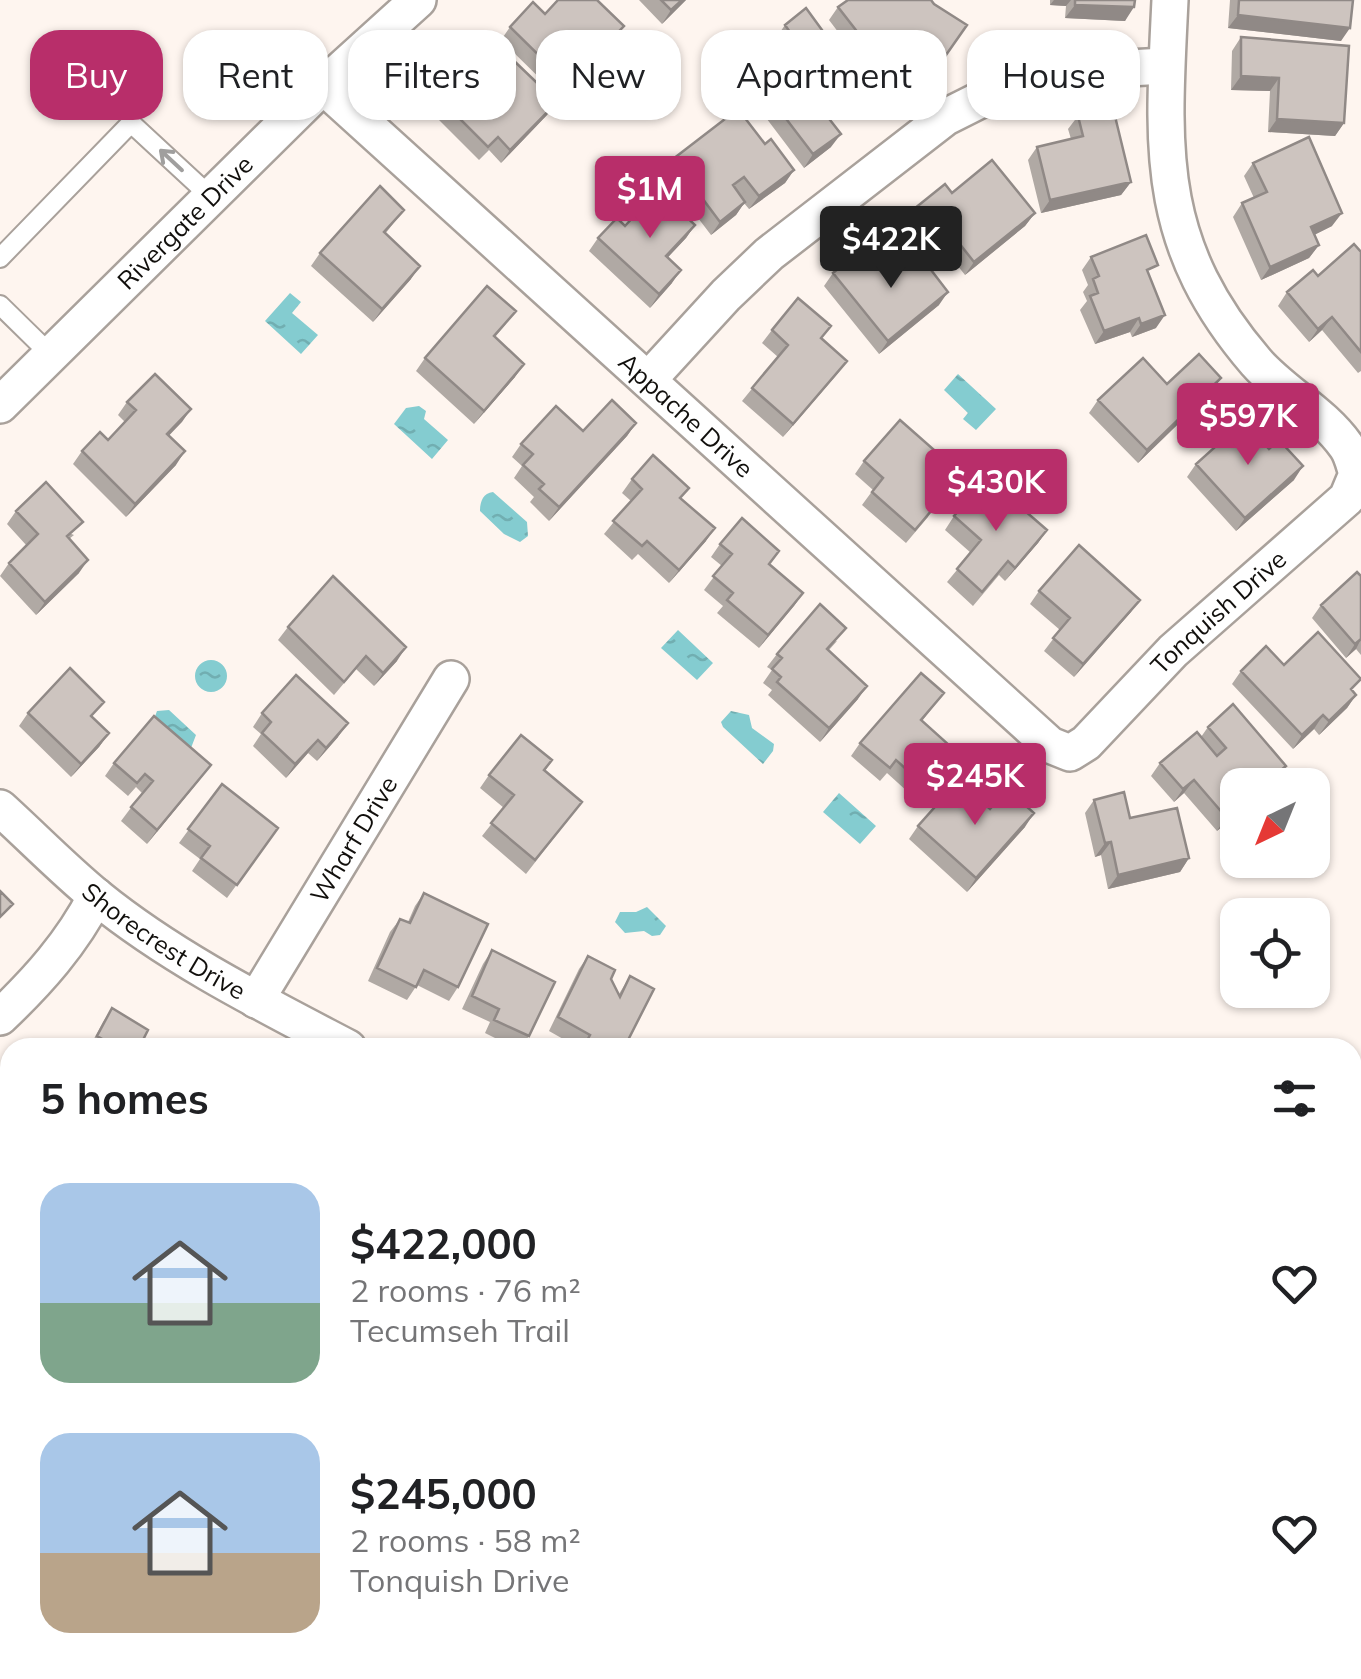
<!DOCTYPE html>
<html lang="en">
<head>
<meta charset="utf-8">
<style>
	body { margin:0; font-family:Mulish,sans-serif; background:#f6f6f6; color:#202124; height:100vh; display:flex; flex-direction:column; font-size:38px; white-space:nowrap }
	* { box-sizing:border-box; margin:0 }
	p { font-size:32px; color:#757577 }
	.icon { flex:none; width:55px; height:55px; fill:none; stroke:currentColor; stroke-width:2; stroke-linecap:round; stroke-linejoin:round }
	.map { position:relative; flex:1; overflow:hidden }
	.details { position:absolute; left:0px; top:1038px; width:1362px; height:642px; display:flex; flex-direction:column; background:#fff; border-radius:30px 30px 0 0; box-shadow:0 2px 8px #0004 }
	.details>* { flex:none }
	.top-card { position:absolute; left:30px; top:30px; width:1302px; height:90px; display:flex; gap:20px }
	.needle { width:65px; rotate:223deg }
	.controls { position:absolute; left:1220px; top:768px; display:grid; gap:20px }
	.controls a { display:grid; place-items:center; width:110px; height:110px; border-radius:20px; background:#fff; box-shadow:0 2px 8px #0004; font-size:50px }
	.price { position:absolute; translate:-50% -85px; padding:0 22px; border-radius:10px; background:#b82e6a; color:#fff; font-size:32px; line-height:65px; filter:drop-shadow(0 2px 5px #0008) }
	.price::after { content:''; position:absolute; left:50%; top:60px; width:30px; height:22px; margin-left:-15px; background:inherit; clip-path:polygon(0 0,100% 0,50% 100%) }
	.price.on { background:#222; color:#fff }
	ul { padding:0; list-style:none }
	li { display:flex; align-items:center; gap:30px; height:250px; padding:0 40px }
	li span { display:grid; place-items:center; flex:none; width:280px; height:200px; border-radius:30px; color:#555 }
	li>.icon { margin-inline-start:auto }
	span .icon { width:120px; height:120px; fill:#fffc; stroke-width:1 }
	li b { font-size:42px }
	h2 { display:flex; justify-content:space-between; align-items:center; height:120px; padding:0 40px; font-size:42px }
	.pill { padding:0 35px; border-radius:30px; background:#fff; box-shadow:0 2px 8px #0004; font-size:35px; line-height:90px }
	.pill.on { background:#b82e6a; color:#fff }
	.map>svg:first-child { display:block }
	.water { fill:url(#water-ripples) }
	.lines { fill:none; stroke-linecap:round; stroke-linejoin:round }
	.service-casing { stroke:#a9a19b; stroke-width:22 }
	.minor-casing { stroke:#a9a19b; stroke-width:40 }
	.service { stroke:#fff; stroke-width:18 }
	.minor { stroke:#fff; stroke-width:35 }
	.wall { fill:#b0a9a4 }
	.shaded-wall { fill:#908986 }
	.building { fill:#cdc4bf; stroke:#908986; stroke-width:2.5 }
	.oneway { stroke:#a09f9e }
	.labels { text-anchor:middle; stroke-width:8; stroke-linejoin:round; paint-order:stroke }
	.street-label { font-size:25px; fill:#110f0c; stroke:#fef5ef }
</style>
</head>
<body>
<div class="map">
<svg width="1361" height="1679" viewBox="0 0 1361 1679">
	<defs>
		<pattern id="water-ripples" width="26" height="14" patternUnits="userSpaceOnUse" patternTransform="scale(2.5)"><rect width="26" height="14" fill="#84ccd0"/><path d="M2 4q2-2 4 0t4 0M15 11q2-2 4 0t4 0" fill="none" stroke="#71aeb1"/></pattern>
	</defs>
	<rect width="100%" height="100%" fill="#fef5ef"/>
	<path class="water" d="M290,293l11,9 -9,11 26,22 -17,19 -36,-33z
		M958,374l38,35 -20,21 -13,-11 5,-6 -24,-23z
		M419,406l7,5 -2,8 24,21 -16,19 -38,-35 12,-16z
		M493,492l34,30 1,14 -8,6 -16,-8 -24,-23c0,-9 3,-18 13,-19z
		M678,630l35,33 -16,17 -36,-32z
		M195 676a16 16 0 1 1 32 0a16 16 0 1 1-32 0Z
		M169,710l27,25 -5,13 -6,2 -32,-28 4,-11z
		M731,711l18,4 3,13 22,16 -1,7 -10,13 -40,-37 -2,-5z
		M839,793l37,33 -16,18 -37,-32z
		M647,907l19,19 -6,9 -8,1 -8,-5 -19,2 -10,-11 5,-10h16z"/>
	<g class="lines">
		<defs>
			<path id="service" d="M0,258l131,-135 80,74
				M0,305l51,50"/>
			<g id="minor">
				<path id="s1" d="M323,86l727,659 20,8 16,-10 87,-92 174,-153 10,-24c-3,-9 -5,-20 -11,-28 -23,-33 -64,-54 -90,-84 -103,-120 -93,-215 -86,-362"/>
				<path d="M648,380l78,-85 43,-41 177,-137 70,-35 39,-10 110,-6"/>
				<path id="s2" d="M0,405l323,-319 95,-86"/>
				<path id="s3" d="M0,808c32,29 63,61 97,89 75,61 165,106 251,151"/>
				<path id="s4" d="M256,1000l195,-321"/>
				<path d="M0,1017c38,-36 72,-74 96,-121"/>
				<path d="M0,1366l10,4"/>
				<path d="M0,1654l10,-1"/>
				<path d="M564,1670l8,9"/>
				<path d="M1245,1670l10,9"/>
				<path d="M1056,1679l10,-9"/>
			</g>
		</defs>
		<use href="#service" class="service-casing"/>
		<use href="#minor" class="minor-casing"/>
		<use href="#service" class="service"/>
		<use href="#minor" class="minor"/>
	</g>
	<path class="wall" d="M639,0h47l-24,24z
		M1050,0h85l-10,21 -60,-3 1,-12 -16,-1z
		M1230,0h123l-12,41 -113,-13z
		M934,4l33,21 -30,44 -31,-21 -36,26 -41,-54 9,-13z
		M545,14l79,12 -9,13 -56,58 -58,-57 9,-13z
		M785,25l69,49 -10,13 -25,19 12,41 -27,21 -65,-86 9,-13 32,-25 -4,-6z
		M1241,37l103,86 -9,13 -67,-4 2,-41 -39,-1 1,-39z
		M480,91l77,11 -10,13 -46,48 -12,-13 -10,10 -47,-47 9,-13z
		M1078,116l53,66 -10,13 -80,18 -13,-53 9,-13 34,-8 -3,-10z
		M765,144l29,26 -9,13 -36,26 -5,-6 -8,12 -25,20 -48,-63 10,-13z
		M1253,163l79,63 -18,9 5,10 -10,13 -48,22 -28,-63 9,-14 12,-5 -10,-22z
		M952,193l83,20 -10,13 -60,49 -30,-38 -16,14 -19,-24 9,-14z
		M404,210l-19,24 26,45 -38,43 -62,-56 9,-13z
		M695,225l-9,13 -18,19 4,26 -22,25 -61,-57 9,-13 27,-12z
		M1361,252v119l-3,2 -36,-43 -13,12 -31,-36 9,-14z
		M1091,257l59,20 6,51 -24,9 -2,-5 -35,12 -15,-34 7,-9 -4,-9 5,-7 -6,-15z
		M833,273l54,6 52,26 -60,49 -55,-68z
		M506,324l-11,13 20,40 -41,47 -58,-53 9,-13z
		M772,330l50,9 25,22 -10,13 -54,63 -41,-36 36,-44 -16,-14z
		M1221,378l-9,13 -74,72 -49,-50 9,-13 69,-16z
		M127,402l64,7 -22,26 7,30 -50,52 -53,-53 9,-13 26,-11 17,-18 -7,-7z
		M636,423l-9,13 -78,85 -19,-19 4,-5 -20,-19 8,-12 -10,-9 9,-13 62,-13z
		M864,461l94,10 -24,30 -6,16 -22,26 -44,-38 11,-15 -18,-16z
		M1196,464l98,16 -58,51 -49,-54z
		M632,479l50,20 24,42 -37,42 -31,-29 -6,6 -28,-26 27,-33 -9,-8z
		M16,511l58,24 -5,4 10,34 -43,42 -36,-39 9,-13 18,-17 -20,-22z
		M954,516l93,14 -9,13 -33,38 -6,-6 -26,31 -26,-24 24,-29 -26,-23z
		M720,544l50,21 33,28 -44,55 -42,-35 6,-7 -19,-16 18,-24 -11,-9z
		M1361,576v79l-5,-6 -10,9 -34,-40 9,-13z
		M1039,591l101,9 -10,13 -56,64 -30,-26 16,-21 -30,-26z
		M288,627l109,34 -23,25 -18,-17 -22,26 -56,-55z
		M837,641l-8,9 29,49 -38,43 -52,-47 4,-5 -9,-7 9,-13 -5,-3 10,-13z
		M1284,665l69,26 3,4 -9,13 -28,27 -5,-6 -21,20 -61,-65 9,-13z
		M944,693l-22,28 28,46 -31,35 -32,-29 -7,8 -29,-25 9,-13z
		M28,713l65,4 16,16 -10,14 -28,30 -52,-51z
		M262,713l76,24 -21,24 -9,-8 -22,25 -33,-32 8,-12 -8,-7z
		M1208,727l78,39 -9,13 -8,6h-31v28l-21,18 -33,-38 -10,9 -23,-26 9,-13 41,-26z
		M552,760l-7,11 37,31 -56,72 -44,-38 22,-28 -24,-20 9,-13z
		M114,763l87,15 -54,66 -26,-23 21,-28 -6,-6 -8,9 -23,-20z
		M222,784l56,44 -51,70 -35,-27 8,-12 -21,-16z
		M1094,800l36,18 59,40 -9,14 -72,17 -7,-34 -6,2 -10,-44z
		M969,805l21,4 35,18 -58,65 -58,-53 9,-13z
		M424,893l34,94 -9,14 -32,-16 -10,15 -39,-19 22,-49 10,-13 8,3 7,-16z
		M492,950l37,86 -8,12h-6l-30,-15 5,-11 -28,-13 21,-45z
		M588,956l23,23 8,15 11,-18 -6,72h-45l-30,-17 30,-62z
		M112,1008l30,34 8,6h-61l14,-26z
		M10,1446v93l-2,-5 -8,4v-87z
		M1361,1625v24l-9,-8v-4z
		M297,1670h28l-6,9h-4z
		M671,1670h32l-10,9h-14z
		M862,1670h35l-11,9h-17z
		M898,1670h50l-12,9h-30z"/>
	<path class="shaded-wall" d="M682,0h4l-24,24 9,-14z
		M1054,0h17l-5,6 -16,-1z
		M1075,5l59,2 -9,14 -60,-3z
		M1238,15l112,13 -9,13 -113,-13z
		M624,26l-9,13 -56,58 9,-13z
		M915,34l-9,14 -36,26 10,-13z
		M854,74l-10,13 -37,28 9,-13z
		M1241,76l38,2 -9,13 -39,-1z
		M557,102l-10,13 -46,48 9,-13z
		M1277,119l67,4 -9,13 -67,-4z
		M841,134l-10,13 -27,21 9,-14z
		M794,170l-9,13 -36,26 10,-13z
		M1131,182l-10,13 -80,18 9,-13z
		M745,202l-9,13 -25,20 9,-13z
		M1035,213l-10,13 -60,49 9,-13z
		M1342,213l-10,13 -30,15 9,-14z
		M944,224l-9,13 -16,14 9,-14z
		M695,225l-9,13 -29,31 9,-13z
		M1319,245l-10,13 -48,22 9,-13z
		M420,266l-9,13 -38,43 9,-13z
		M681,270l-9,13 -22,25 9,-14z
		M948,292l-9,13 -60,49 9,-13z
		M1165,315l-9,13 -24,9 9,-13z
		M1332,317l-10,13 -13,12 9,-13z
		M1139,318l-9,14 -35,12 9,-13z
		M847,361l-10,13 -54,63 10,-13z
		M524,364l-9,13 -41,47 10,-13z
		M1221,378l-9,13 -74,72 9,-13z
		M191,409l-9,13 -24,25 9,-13z
		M636,423l-9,13 -78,85 10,-14z
		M185,451l-9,14 -50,52 9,-13z
		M1303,466l-9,14 -58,51 9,-13z
		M715,528l-9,13 -37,42 10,-13z
		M1047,530l-9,13 -33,38 10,-13z
		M88,560l-9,13 -43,42 9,-13z
		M803,593l-9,13 -35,42 9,-13z
		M1140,600l-10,13 -56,64 9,-13z
		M1361,639l-5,10 -10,9 9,-14z
		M406,647l-9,14 -23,25 9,-13z
		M867,686l-9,13 -38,43 9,-14z
		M1356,695l-9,13 -28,27 10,-14z
		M1323,715l-9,14 -21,20 9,-14z
		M348,723l-10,14 -21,24 9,-13z
		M109,733l-10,14 -28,30 10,-13z
		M318,740l-10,13 -22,25 9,-14z
		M959,754l-9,13 -31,35 9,-13z
		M211,765l-10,13 -54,66 10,-14z
		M1286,766l-9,13 -8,6h-6z
		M1194,780l-10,13 -10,9 9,-13z
		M1238,807v6l-21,18 9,-14z
		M1034,813l-9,14 -58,65 9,-14z
		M1111,842l-10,13 -6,2 10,-14z
		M1189,858l-9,14 -72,17 10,-14z
		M10,1524v7l-2,3 -8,4v-5l4,-6z
		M698,1670h5l-10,9h-2z
		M890,1670h7l-11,9h-5z
		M939,1670h9l-12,9h-9z"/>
	<path class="building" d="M558,0h39l27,26 -56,58 -58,-57 23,-25 12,12z
		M661,0h21l-11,10z
		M848,0h83l3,4 33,21 -21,30 -31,-21 -35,27 -42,-54z
		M1075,0h60l-1,7 -59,-2z
		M1239,0h114l-3,28 -112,-13z
		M806,8l48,66 -38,28 25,32 -28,20 -65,-85 44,-34 -7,-10z
		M1241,37l108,9 -5,77 -67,-4 2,-41 -38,-2z
		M511,58l46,44 -47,48 -12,-13 -10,10 -47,-47 23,-24 16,15z
		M1113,108l18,74 -81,18 -13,-53 46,-11 -5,-20z
		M738,109l27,35 6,-5 23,31 -35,26 -15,-19 -11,8 12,17 -25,20 -47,-63z
		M1309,137l33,76 -31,14 8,18 -49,22 -28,-64 25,-11 -14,-29z
		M992,160l43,53 -61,49 -30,-38 -16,13 -19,-24 36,-29 7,9z
		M380,186l24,24 -20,22 36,34 -38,43 -62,-56z
		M658,190l37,35 -29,31 15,14 -22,24 -61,-56 19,-20 8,8z
		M1146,235l12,30 -11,5 18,45 -24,9 -2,-6 -35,13 -14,-35 8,-3 -5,-14 6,-3 -8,-19z
		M1354,244l7,8v100l-29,-35 -14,12 -31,-37 26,-22 5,6z
		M862,249l25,30 31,-26 30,39 -60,49 -55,-68z
		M487,286l29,25 -22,25 30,28 -40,47 -59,-53z
		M798,298l33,28 -10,12 26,23 -54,63 -41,-36 36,-43 -16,-15z
		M1199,354l22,24 -74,72 -49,-50 45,-42 24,26z
		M155,374l36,35 -24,25 18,17 -50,53 -53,-53 18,-19 8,8 28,-30 -9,-8z
		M612,400l24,23 -77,84 -20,-18 5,-5 -21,-19 10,-11 -12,-10 35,-38 27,25z
		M900,420l58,51 -25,29 4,4 -22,26 -43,-38 11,-14 -19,-17z
		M1244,421l25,28 10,-9 24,26 -58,52 -49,-54z
		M653,455l36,33 -9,10 35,30 -36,42 -32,-29 -5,5 -29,-25 29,-32 -10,-10z
		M987,478l60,52 -32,38 -7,-7 -26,31 -25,-23 24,-29 -27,-24z
		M46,482l37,40 -16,14 21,24 -43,42 -36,-39 29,-29 -22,-23z
		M742,518l37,33 -10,13 34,29 -35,42 -41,-35 6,-7 -20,-17 19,-22 -12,-10z
		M1079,545l61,55 -57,64 -30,-26 17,-20 -31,-27z
		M1357,572l4,4v63l-6,5 -34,-39z
		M333,576l73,71 -23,26 -17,-17 -22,26 -56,-55z
		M820,604l26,24 -19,21 40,37 -38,42 -52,-46 4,-5 -9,-8 10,-11 -5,-4z
		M1318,632l43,47 -10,10 5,6 -27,26 -6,-6 -21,20 -61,-64 25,-25 18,19z
		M70,668l34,34 -13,14 18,17 -28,31 -53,-51z
		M921,673l23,20 -23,27 38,34 -31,35 -32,-29 -6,8 -30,-25z
		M296,675l52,48 -22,25 -8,-8 -23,24 -33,-31 9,-11 -9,-9z
		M1233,704l53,62 -23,19h-25v22l-12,10 -32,-37 -11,9 -23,-26 37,-31 20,24 9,-8 -18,-21z
		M154,716l57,49 -54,65 -26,-23 22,-26 -8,-7 -8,9 -23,-20z
		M521,735l31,25 -8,10 38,32 -47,58 -44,-37 23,-28 -25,-20z
		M222,784l56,44 -41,57 -36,-27 9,-12 -22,-17z
		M951,789l18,16 8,-8 13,12 17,-20 27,24 -58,65 -58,-52z
		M1124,792l6,26 47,-10 12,50 -71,17 -7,-33 -6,1 -11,-43z
		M0,891l13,13 -13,13z
		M424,893l64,31 -30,63 -34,-17 -8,17 -39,-19 23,-49 10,4z
		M492,950l63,32 -26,54 -35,-16 5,-11 -27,-13z
		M588,956l27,14 -4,9 9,18 10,-21 24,13 -30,59h-41l7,-13 -32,-18z
		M112,1008l36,22 -6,12 8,6h-41l2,-4 -14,-8z
		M0,1179l10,7v49l-5,8 -5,-4z
		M10,1446v78l-6,3 -4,-9v-67z
		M1352,1541l9,8v39l-9,10z
		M349,1670h75l-5,9h-74z
		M450,1670h15l9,9h-32z
		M736,1670l7,9h-18z
		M756,1670h42l7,9h-60z
		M918,1670h21l-12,9z"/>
	<defs><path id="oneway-shaft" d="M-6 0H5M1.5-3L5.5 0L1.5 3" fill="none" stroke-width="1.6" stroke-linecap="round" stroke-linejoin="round" transform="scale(2.5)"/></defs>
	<use class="oneway" href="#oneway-shaft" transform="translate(171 160) rotate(-137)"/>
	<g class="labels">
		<g class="street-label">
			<text dy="9" stroke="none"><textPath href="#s2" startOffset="260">Rivergate Drive</textPath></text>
			<text dy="9" stroke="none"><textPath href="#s1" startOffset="490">Appache Drive</textPath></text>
			<text dy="9" stroke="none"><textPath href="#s1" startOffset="1208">Tonquish Drive</textPath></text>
			<text dy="9" stroke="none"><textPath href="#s4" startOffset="188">Wharf Drive</textPath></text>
			<text dy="9" stroke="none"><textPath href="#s3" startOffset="212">Shorecrest Drive</textPath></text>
		</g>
	</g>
</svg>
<div class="controls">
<a><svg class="needle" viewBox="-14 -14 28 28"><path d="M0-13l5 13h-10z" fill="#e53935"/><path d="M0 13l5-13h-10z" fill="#757577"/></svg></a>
<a><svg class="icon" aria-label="locate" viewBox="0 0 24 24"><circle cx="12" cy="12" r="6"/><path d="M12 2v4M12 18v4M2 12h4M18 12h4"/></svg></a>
</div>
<b class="price" style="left:650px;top:241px">$1M</b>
<b class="price on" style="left:891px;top:291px">$422K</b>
<b class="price" style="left:1248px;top:468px">$597K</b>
<b class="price" style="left:996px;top:534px">$430K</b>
<b class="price" style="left:975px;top:828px">$245K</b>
<div class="top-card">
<a class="pill on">Buy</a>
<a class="pill">Rent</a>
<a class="pill">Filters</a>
<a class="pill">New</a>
<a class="pill">Apartment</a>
<a class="pill">House</a>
</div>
<section class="details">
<h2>5 homes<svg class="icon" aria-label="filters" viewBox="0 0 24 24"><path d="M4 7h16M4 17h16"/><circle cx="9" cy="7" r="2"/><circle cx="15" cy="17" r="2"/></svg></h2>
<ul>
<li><span style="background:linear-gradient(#a9c7e8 60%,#7fa58c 0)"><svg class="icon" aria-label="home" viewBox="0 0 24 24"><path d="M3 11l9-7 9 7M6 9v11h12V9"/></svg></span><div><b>$422,000</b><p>2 rooms · 76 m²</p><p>Tecumseh Trail</p></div><svg class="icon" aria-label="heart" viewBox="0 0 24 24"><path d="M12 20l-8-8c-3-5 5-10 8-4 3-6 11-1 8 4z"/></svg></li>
<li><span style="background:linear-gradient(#a9c7e8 60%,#b9a48a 0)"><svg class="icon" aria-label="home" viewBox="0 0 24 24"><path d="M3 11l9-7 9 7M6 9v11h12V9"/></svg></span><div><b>$245,000</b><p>2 rooms · 58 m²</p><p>Tonquish Drive</p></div><svg class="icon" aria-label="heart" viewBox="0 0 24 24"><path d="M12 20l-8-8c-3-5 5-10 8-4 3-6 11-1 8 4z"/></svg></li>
</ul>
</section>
</div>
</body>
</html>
